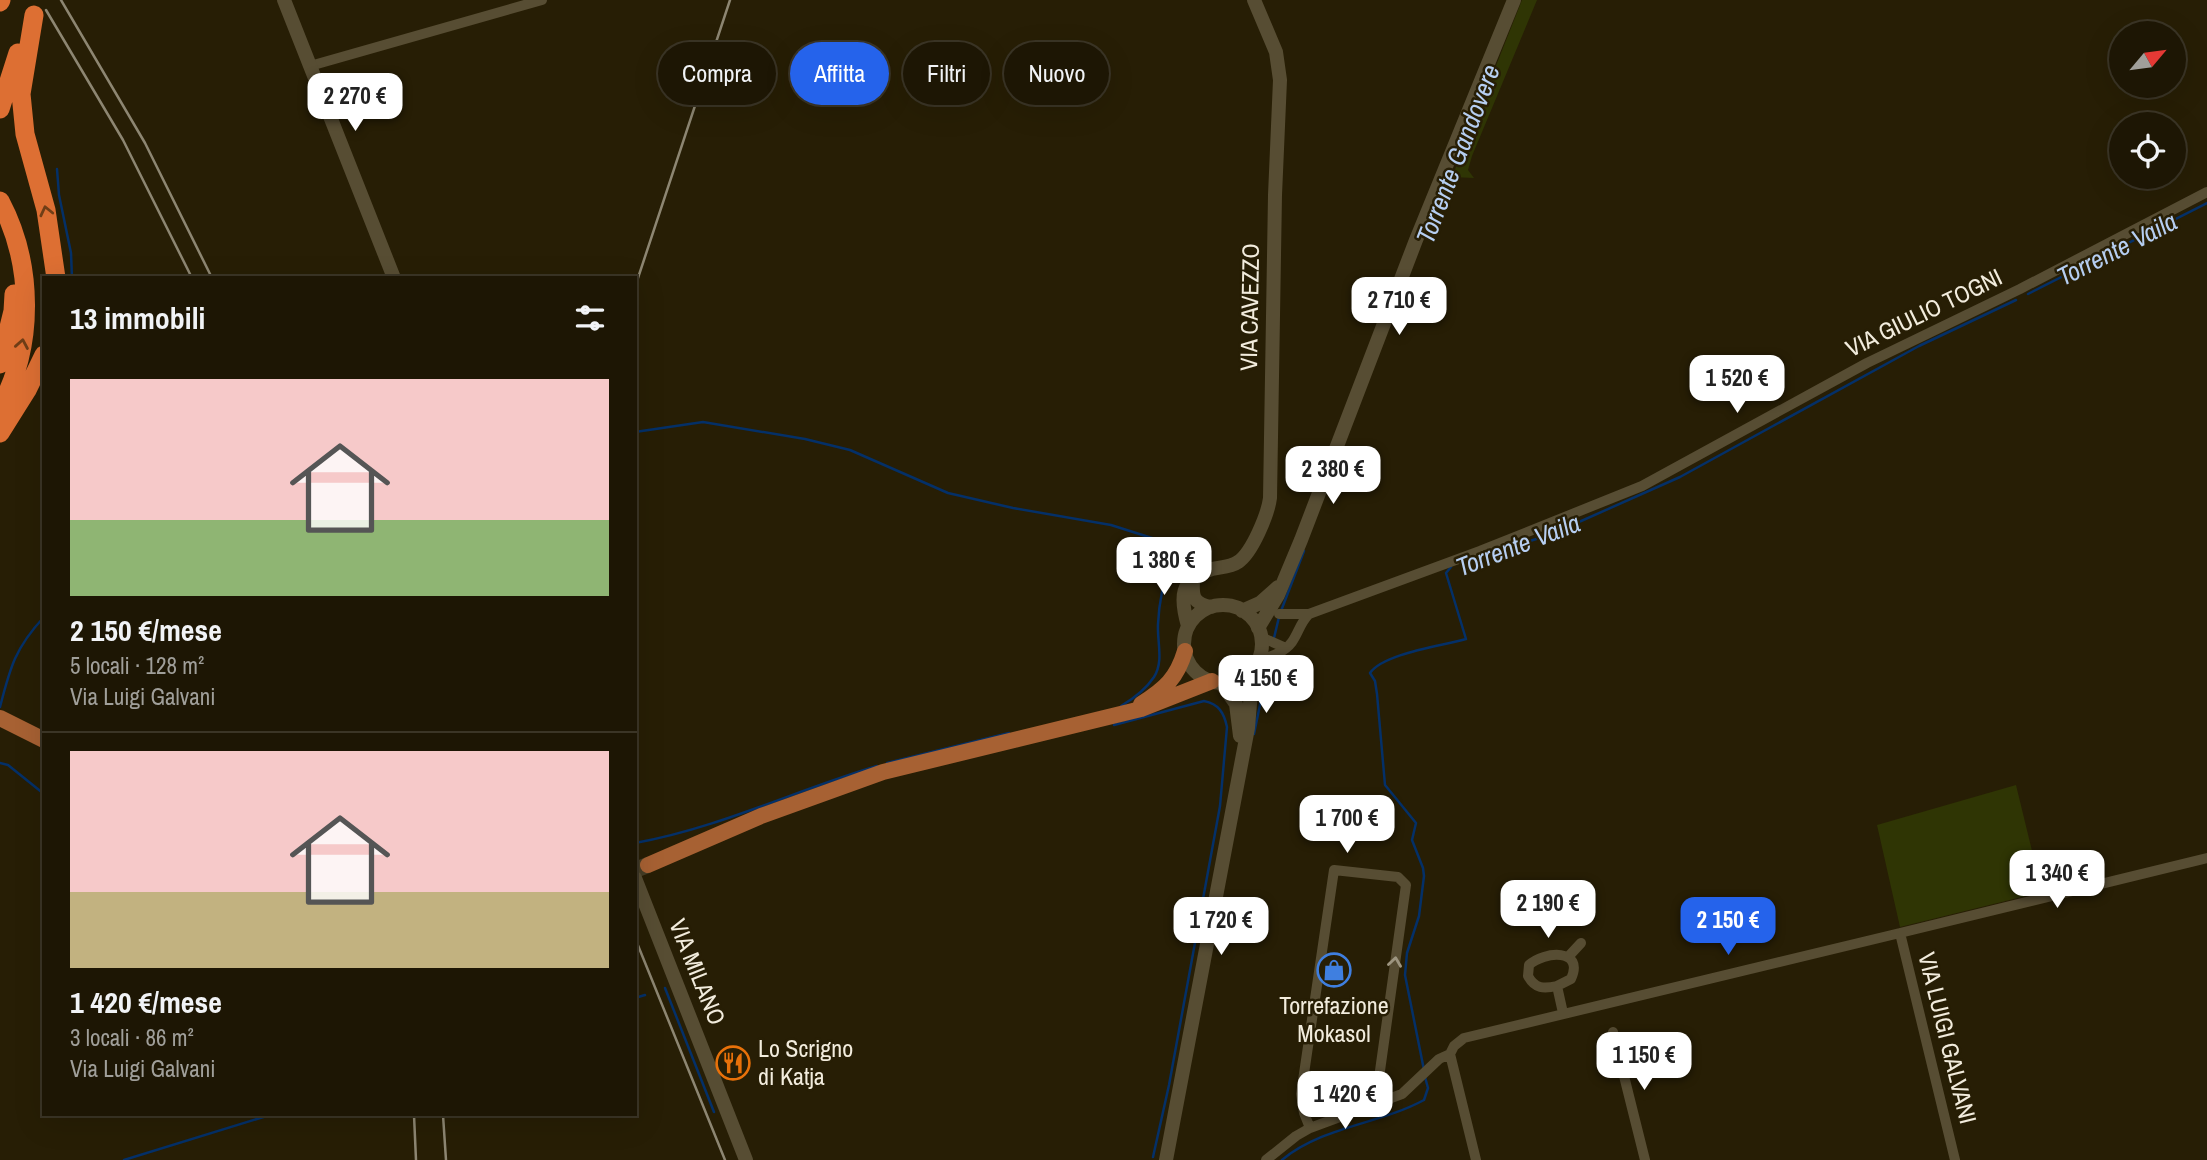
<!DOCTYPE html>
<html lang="it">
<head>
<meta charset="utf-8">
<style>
	body { margin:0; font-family:"Archivo Narrow",sans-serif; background:#251f0e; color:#f1f3f6; height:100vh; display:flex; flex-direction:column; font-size:26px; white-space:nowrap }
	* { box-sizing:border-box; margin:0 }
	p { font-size:23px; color:#a09f9a }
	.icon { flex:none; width:38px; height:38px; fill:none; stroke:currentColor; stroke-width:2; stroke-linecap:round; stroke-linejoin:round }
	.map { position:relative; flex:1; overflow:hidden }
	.sheet { position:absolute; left:42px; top:276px; width:595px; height:840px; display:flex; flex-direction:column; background:#1d1604; border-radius:0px; box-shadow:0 7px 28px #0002,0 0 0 2px #3b3526 }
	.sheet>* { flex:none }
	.top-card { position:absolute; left:658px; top:42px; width:665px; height:63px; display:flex; gap:14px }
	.needle { width:46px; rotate:61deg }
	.controls { position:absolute; left:2109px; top:21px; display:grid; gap:14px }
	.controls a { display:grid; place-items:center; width:77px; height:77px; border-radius:50%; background:#1d1604; box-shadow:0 7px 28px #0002,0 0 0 2px #3b3526; font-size:35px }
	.price { position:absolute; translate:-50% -60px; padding:0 16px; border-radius:14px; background:#fff; color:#222; font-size:23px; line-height:46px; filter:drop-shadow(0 2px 4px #0008) }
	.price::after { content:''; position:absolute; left:50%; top:42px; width:21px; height:16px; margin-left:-10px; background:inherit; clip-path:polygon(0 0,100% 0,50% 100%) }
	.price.on { background:#2563eb; color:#fff }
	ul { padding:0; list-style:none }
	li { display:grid; align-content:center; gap:14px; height:371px; padding:0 28px }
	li+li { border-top:2px solid #3b3526 }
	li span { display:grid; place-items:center; height:217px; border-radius:0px; color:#555 }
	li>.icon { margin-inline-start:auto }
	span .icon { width:126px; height:126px; fill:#fffc; stroke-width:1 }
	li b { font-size:30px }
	h2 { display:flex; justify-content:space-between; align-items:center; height:84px; padding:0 28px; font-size:30px }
	.tag { padding:0 24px; border-radius:32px; background:#1d1604; box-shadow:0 7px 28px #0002,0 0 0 2px #3b3526; font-size:24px; line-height:63px }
	.tag.on { background:#2563eb; color:#fff }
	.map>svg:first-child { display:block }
	.green { fill:#2f3504 }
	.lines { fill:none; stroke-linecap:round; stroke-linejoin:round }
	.stream { stroke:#043068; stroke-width:2.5 }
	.primary-tunnel { stroke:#453d25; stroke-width:16; stroke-dasharray:16 8; stroke-linecap:butt }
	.street { stroke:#574d33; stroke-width:10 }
	.secondary { stroke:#574d33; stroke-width:14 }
	.primary { stroke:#a76133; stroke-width:16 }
	.highway { stroke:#dd6f33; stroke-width:19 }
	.rail { stroke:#8d8672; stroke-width:2.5 }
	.oneway { stroke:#703e17 }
	.oneway2 { stroke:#9d9580 }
	.labels { text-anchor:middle; stroke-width:5; stroke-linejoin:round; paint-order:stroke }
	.street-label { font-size:24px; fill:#f2ecdd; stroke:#271e05 }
	.poi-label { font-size:24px; fill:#f2ecdd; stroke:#271e05 }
	.water-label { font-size:26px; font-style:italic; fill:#b6cef1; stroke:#271e05 }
</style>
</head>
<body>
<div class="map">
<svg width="2207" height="1160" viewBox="0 0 2207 1160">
	<rect width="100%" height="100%" fill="#271e05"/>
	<path class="green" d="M1522,0h15l-65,156 -4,14 6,8 -22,-1z
		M2016,785l26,107 -142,35 -23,-102z"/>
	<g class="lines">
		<path class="stream" d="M57,169l2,26 12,58 1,25
			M2028,294l179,-91
			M635,432l68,-10 102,17 45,11 98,43 65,15 98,17 44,14 34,14
			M1464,562l88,-28 128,-57 239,-131 97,-46
			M1281,611l23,-60
			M1274,638l5,-21
			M1121,706c12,-7 25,-17 33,-29 10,-16 3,-35 4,-53 1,-20 4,-39 12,-58
			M0,707c10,-39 15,-59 44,-90
			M1114,725l90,-24c15,3 20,12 23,26l-7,79 -51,279 -16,72
			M1254,734l15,-73
			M0,763l8,2 36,29
			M887,763l122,-30
			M635,843c84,-15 161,-53 242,-77
			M665,988l49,124
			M635,998l10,-3
			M1424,1070l-19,-95 2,-22 12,-37 5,-40 -1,-8 -11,-28 4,-17 -31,-38 -8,-91 -2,-13 -5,-8c14,-20 73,-27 96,-34l-20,-66 5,-6
			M124,1160l146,-45
			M1282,1160c39,-33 98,-36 142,-60l4,-12 -3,-11"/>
		<path class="primary-tunnel" d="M635,870l13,-5"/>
		<path class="street" d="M310,66l232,-66
			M1279,614h30
			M1261,637l25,11
			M1257,661c12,-4 27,-8 35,-19 7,-10 8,-19 17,-28l171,-63 162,-65 225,-123 153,-74 187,-97
			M1900,933l307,-75
			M1568,957l13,-14
			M1557,986c-13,3 -22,3 -29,-10l1,-11c15,-14 56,-17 42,14l-14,7 6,27
			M1613,1032l32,128
			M1310,1128l-6,-15 -3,-19 33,-224 64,7 8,8 -28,200v18
			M1266,1160l30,-24 14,-8 92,-34 37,-35 11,-5
			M1476,1160l-26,-106 4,-8 10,-8 436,-105 55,227"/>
		<path class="secondary" d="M284,0l110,278
			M1193,580c-1,17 0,23 18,27
			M1184 644a39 39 0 1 1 78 0a39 39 0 1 1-78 0Z
			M1242,611l18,-8 18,-16
			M1188,626c-8,-28 -9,-47 24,-57 9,-2 19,-2 26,-7 14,-9 30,-48 32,-64l5,-303 5,-115 -4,-28 -22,-52
			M1258,628l20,-33 23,-55 115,-300 98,-240
			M1221,683l15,21 4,32
			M635,878l111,282
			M1166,1160l82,-432 5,-60"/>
		<path class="primary" d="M1141,704c24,-15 36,-26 44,-53
			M0,718l44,22
			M648,865l113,-49 122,-44 258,-63 71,-28"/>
		<path class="highway" d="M0,2l1,-2
			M34,15l-13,79 4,40 21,76 10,68
			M0,109l18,-56
			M0,201c33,62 35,145 0,206
			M0,364l13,-53 1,-17
			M0,433l27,-43 17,-35"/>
		<path class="rail" d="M61,0l84,143 67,135
			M46,10l77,130 69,138
			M635,287l95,-287
			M635,938l90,222
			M414,1115l2,45
			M443,1115l3,45"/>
	</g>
	<defs><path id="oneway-chevron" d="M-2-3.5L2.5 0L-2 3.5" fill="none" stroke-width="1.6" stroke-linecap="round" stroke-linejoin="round" transform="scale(1.75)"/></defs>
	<g class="oneway">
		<use href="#oneway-chevron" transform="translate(46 211) rotate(-103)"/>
		<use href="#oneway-chevron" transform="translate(22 344) rotate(-80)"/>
	</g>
	<use class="oneway2" href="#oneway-chevron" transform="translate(1395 962) rotate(-82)"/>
	<defs>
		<symbol id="shop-ring" viewBox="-11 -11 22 22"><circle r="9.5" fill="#271e05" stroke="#3f7fe0" stroke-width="1.5"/><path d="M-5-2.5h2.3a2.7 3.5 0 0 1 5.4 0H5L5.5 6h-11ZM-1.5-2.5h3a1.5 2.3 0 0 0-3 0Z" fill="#3f7fe0"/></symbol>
		<symbol id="restaurant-ring" viewBox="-11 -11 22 22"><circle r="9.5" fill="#271e05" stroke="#e8710a" stroke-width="1.5"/><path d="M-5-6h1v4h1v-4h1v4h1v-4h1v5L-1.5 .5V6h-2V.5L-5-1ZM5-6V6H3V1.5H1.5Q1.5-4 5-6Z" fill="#e8710a"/></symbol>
	</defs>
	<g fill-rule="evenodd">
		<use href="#shop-ring" x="1315" y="951" width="38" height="38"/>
		<use href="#restaurant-ring" x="714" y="1044" width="38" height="38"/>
	</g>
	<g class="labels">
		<g class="street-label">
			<text transform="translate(1250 307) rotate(-89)" y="8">VIA CAVEZZO</text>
			<text transform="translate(1924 313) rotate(-26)" y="8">VIA GIULIO TOGNI</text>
			<text transform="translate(697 972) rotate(68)" y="8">VIA MILANO</text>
			<text transform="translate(1947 1038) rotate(76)" y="8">VIA LUIGI GALVANI</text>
		</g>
		<g class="poi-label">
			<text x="1334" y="1014">Torrefazione<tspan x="1334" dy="28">Mokasol</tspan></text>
			<text x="758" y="1057" text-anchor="start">Lo Scrigno<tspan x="758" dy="28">di Katja</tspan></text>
		</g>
		<g class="water-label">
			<text transform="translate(1458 154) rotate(-69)" y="9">Torrente Gandovere</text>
			<text transform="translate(2117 249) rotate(-27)" y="9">Torrente Vaila</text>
			<text transform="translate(1518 545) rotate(-21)" y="9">Torrente Vaila</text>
		</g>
	</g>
</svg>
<div class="controls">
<a><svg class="needle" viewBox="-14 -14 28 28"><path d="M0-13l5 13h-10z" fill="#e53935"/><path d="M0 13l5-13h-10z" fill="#a09f9a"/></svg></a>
<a><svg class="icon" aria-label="locate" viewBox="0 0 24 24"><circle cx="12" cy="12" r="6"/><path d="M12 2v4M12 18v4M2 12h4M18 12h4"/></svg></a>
</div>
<b class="price" style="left:355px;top:133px">2 270 €</b>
<b class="price" style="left:1399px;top:337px">2 710 €</b>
<b class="price" style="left:1737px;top:415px">1 520 €</b>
<b class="price" style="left:1333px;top:506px">2 380 €</b>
<b class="price" style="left:1164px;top:597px">1 380 €</b>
<b class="price" style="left:1266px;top:715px">4 150 €</b>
<b class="price" style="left:1347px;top:855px">1 700 €</b>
<b class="price" style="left:2057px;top:910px">1 340 €</b>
<b class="price" style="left:1548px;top:940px">2 190 €</b>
<b class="price" style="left:1221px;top:957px">1 720 €</b>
<b class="price on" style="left:1728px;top:957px">2 150 €</b>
<b class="price" style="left:1644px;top:1092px">1 150 €</b>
<b class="price" style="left:1345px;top:1131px">1 420 €</b>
<div class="top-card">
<a class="tag">Compra</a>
<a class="tag on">Affitta</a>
<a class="tag">Filtri</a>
<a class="tag">Nuovo</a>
</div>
<section class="sheet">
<h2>13 immobili<svg class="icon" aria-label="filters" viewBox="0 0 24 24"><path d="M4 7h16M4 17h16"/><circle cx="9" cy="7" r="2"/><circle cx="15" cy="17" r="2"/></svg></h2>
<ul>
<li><span style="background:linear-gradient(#f6c9c9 65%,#8fb573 0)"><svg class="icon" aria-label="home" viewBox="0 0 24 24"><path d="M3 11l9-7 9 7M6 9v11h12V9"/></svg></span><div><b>2 150 €/mese</b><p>5 locali · 128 m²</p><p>Via Luigi Galvani</p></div></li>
<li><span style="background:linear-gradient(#f6c9c9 65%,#c2b280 0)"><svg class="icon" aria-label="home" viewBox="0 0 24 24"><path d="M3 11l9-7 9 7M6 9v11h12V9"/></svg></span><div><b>1 420 €/mese</b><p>3 locali · 86 m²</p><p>Via Luigi Galvani</p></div></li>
</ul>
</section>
</div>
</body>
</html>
